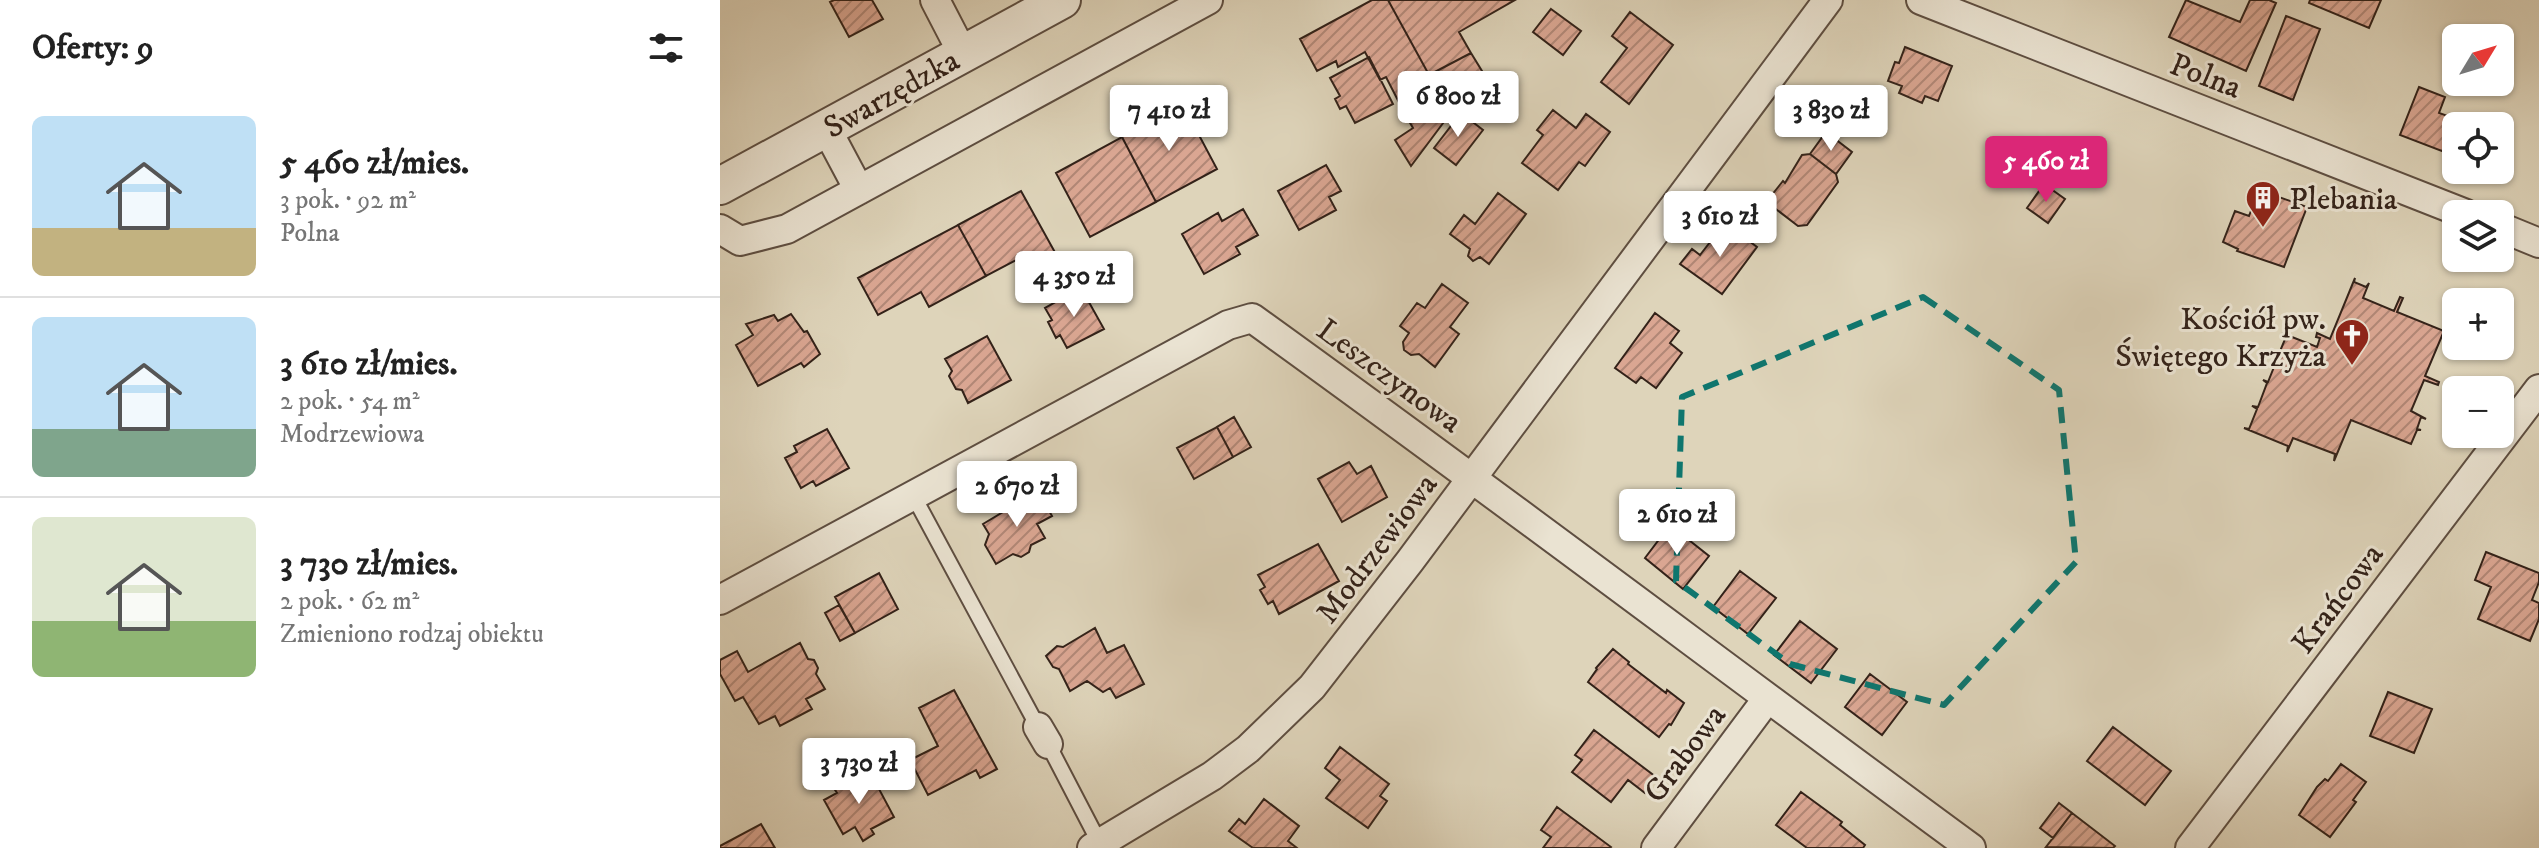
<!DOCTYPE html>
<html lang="pl">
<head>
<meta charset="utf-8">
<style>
	body { margin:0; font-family:"IM FELL DW Pica",serif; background:#f2f2f2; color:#222; height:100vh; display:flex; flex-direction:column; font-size:30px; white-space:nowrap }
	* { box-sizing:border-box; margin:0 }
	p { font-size:26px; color:#767676 }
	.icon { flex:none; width:44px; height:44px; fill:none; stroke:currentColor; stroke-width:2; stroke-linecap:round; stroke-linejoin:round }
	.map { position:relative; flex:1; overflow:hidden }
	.sheet { display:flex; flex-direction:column; background:#fff; width:720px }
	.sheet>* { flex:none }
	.needle { width:52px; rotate:52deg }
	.fabs { position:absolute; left:1722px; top:24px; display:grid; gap:16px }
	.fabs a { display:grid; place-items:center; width:72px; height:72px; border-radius:12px; background:#fff; box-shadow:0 2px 6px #0004; font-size:40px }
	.price { position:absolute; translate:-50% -68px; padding:0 18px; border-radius:8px; background:#fff; color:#222; font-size:26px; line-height:52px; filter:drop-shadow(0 2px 4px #0008) }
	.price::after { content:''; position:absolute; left:50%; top:48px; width:24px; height:18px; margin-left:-12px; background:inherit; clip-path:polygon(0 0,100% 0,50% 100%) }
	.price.active { background:#db2777; color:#fff }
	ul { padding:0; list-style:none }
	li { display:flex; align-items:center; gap:24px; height:200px; padding:0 32px }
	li+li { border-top:2px solid #e0e0e0 }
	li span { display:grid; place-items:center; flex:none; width:224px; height:160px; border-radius:12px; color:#555 }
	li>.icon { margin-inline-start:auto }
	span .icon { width:96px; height:96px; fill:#fffc; stroke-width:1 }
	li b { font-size:34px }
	h2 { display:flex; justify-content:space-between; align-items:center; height:96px; padding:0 32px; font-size:34px }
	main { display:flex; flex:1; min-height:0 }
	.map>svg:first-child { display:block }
	.building { fill:url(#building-hatch); stroke:#332219; stroke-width:2 }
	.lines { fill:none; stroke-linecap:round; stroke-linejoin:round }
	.service-casing { stroke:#5e4e41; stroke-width:18 }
	.minor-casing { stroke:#5e4e41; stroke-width:32 }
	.tertiary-casing { stroke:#5e4e41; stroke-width:40 }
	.service { stroke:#eae3d2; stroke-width:14 }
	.minor { stroke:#eae3d2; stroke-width:28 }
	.tertiary { stroke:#eae3d2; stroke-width:36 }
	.marked { fill:none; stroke:#0f766e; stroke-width:6; stroke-dasharray:16 10; stroke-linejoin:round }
	.labels { text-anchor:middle; stroke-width:6; stroke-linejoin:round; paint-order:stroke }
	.street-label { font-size:32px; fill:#332219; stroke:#eae3d2 }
	.poi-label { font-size:32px; fill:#332219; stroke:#eae3d2; text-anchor:start }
</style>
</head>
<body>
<main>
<section class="sheet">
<h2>Oferty: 9<svg class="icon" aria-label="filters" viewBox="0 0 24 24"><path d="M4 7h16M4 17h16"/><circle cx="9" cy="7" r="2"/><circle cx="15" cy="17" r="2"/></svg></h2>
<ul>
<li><span style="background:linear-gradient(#bfe0f5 70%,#c2b280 0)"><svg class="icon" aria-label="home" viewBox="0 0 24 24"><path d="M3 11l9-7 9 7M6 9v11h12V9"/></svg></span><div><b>5 460 zł/mies.</b><p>3 pok. · 92 m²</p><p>Polna</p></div></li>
<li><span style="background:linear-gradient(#bfe0f5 70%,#7fa58c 0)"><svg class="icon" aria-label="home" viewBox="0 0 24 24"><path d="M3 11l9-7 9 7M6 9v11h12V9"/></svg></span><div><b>3 610 zł/mies.</b><p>2 pok. · 54 m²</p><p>Modrzewiowa</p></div></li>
<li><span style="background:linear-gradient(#dfe7d0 65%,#8fb573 0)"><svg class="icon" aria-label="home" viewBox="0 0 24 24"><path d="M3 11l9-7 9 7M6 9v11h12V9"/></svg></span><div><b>3 730 zł/mies.</b><p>2 pok. · 62 m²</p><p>Zmieniono rodzaj obiektu</p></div></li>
</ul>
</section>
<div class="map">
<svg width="1819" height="848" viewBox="0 0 1819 848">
	<defs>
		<pattern id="building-hatch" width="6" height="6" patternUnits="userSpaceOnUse" patternTransform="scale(2)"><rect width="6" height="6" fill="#daa692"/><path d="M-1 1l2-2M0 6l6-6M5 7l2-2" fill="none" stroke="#b18776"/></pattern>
	</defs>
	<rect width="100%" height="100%" fill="#ded4ba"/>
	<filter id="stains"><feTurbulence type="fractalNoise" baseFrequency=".0025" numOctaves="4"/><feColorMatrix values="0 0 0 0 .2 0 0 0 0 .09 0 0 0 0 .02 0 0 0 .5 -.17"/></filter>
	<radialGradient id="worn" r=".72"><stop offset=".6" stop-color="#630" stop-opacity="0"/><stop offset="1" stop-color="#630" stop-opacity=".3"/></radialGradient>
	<path class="building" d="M114,0h38l11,19 -34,18 -19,-35z
		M652,0h16l52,95 -34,21 -20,-39 -6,3 -15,-28 -27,15 -2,-6 -19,10 -17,-32z
		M668,0h127l-56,32 12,21 -42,22z
		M1466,0l54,22 10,-22h19l7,3 -30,68 -77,-34z
		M1590,0h71l-12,28 -60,-25z
		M831,9l30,22 -18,24 -30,-23z
		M910,12l43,33 -44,59 -28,-22 26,-34 -15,-12z
		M1566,16l34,13 -27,71 -34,-14z
		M1185,47l47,19 -14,35 -13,-5 -3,7 -23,-10 3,-7 -14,-5 7,-19 4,1z
		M751,53l11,18 -71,95 -16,-26 18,-12 -7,-12 34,-21 -11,-20z
		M649,57l24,47 -38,19 -9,-17 -6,3 -5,-10 5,-3 -10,-18z
		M1699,87l26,10 -6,16 20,7 -12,33 -47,-18z
		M463,105l34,64 -61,33 -34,-65z
		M833,110l23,18 10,-14 24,18 -25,34 -6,-4 -21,28 -36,-27 21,-28 -6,-5z
		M741,113l22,17 -27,35 -22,-17z
		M1106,132l26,20 -16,22 -26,-20z
		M402,137l34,65 -66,35 -34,-64z
		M1090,154l26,20 2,8 -31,43 -9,1 -26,-20 -1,-10 12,-15 2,2 17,-28z
		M606,165l15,26 -12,6 7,13 -37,20 -21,-39z
		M1324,184l21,15 -17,24 -21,-15z
		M1539,190l48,17 -23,60 -47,-16 1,-2 -15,-7 12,-31 14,5z
		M301,191l36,65 -33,18 -8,-14 -30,16 -28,-51z
		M778,193l28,21 -37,50 -9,-7 -7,4 -5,-5 2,-7 -20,-15 14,-19 11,9z
		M523,209l15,26 -22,12 4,7 -36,20 -22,-40 36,-21 4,8z
		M1005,223l32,24 -35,47 -42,-30 12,-15 8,6z
		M238,225l28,51 -57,31 -8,-15 -43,23 -20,-37z
		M1635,278l-1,4 12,5 3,-4 -6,15 31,13 6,-14 3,1 -6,14 47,19 -19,45 14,6 -1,3 -14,-5 -13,31 15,8 -5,-2 -4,12 4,1h-4l-6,14 -60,-24 -17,41 1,-7 -42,-16 -6,14 1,-6 -44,-18 5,1 8,-20 -5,-3 6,1 9,-24 -4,-3 5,2 10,-25 -5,-3 5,2 8,-19 -4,-4 35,14 3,-9 -4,-1 1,-4 13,6z
		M722,284l26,19 -18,24 9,7 -24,33 -16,-13 -8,1 -7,-5 -1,-8 6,-9 -9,-7 17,-23 8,5z
		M361,288l23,41 -37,19 -7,-13 -4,3 -8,-16 4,-2 -7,-12z
		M935,313l24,18 -9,12 12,10 -26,35 -15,-11 -5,6 -21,-15z
		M71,314l13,18 3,-1 13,23 -16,13 -3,-4 -43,23 -22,-41 17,-10 -7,-11 28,-9 4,6z
		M267,336l24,44 -43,23 -6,-13 -6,-1 -7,-13 3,-5 -7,-12z
		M514,417l17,30 -18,10 -16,-30z
		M497,427l16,30 -39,22 -17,-31z
		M107,429l22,39 -33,18 -3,-5 -12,7 -16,-30 12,-6 -3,-6z
		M629,462l8,12 14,-8 16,31 -45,25 -24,-43z
		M318,491l14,25 -15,8 8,14 -14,7 -2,7 -8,5 -8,-3 -17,10 -11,-19 4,-11 -6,-10z
		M950,525l39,31 -26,33 -38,-31z
		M598,544l21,37 -60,33 -6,-13 -5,3 -8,-14 5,-3 -7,-12z
		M1766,552l53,21v9l-7,18 7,3v16l-9,22 -52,-22 13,-32 -16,-7z
		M1020,571l36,27 -28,36 -35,-27z
		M159,573l19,36 -43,24 -20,-36z
		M119,605l16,28 -15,8 -15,-28z
		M1080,621l37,28 -26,34 -37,-28z
		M375,628l12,25 17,-8 20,39 -28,14 -6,-10 -7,4 -16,-11 -17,10 -11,-22 -6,-2 -7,-11 11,-10 6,1z
		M80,643l8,16 6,1 4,8 -2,6 9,15 -19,10 6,10 -32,17 -5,-10 -16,8 -16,-27 -8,4 -15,-27v-14l17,-9 11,21z
		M893,649l16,13 -1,2 38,29 1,-3 17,13 -13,22 -2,-1 -10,13 -71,-55 9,-13 -1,-1z
		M1150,674l37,28 -25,33 -37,-28z
		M234,690l43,79 -17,9 -4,-8 -48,25 -18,-35 28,-14 -19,-38z
		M1668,692l44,17 -18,44 -44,-17z
		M1393,727l58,44 -26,34 -58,-44z
		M874,730l62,47 -11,16 -17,-13 -17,22 -39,-30 10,-12 -7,-5z
		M620,747l49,37 -9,12 7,5 -19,27 -42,-30 14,-18 -15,-12z
		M1621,764l25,18 -13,18 3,2 -26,35 -31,-22 18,-28 8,-8 3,2z
		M133,773l5,8 13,-7 23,43 -23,12 3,5 -11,7 -8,-14 -12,7 -19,-34 13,-7 -5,-8z
		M1081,792l41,30 -2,3 25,20 -2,3h-56l-31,-23z
		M544,799l35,27 -11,15 9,7h-44l-24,-17 10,-12 6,5z
		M1339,803l13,10 -19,25 -13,-10z
		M837,807l54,40 -1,1h-67l8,-11 -10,-7z
		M1352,813l43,33 -2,2 -67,-1z
		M41,824l14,24h-55v-2z"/>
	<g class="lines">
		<defs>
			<path id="service" d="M193,495l125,232
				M328,744l52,100"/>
			<path id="minor" d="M215,0l28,54
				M1201,0l545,214
				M106,128l33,62
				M1780,227l39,16
				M0,229l20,12 47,-12 421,-229
				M0,600l508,-275 24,-7c242,174 479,354 719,530
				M318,727l10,17
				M372,848l120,-72 36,-27 64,-62 98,-126 418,-561
				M936,848l111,-149
				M1470,848l349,-459"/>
			<path id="tertiary" d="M0,186l342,-186"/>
		</defs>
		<use href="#service" class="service-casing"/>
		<use href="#minor" class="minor-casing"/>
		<use href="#tertiary" class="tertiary-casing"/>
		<use href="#service" class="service"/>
		<use href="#minor" class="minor"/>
		<use href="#tertiary" class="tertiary"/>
	</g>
	<path class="marked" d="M1203,297l136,93 17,172 -132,143 -154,-41 -114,-83 6,-184z"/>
	<defs>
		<symbol id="building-pin" viewBox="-11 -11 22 30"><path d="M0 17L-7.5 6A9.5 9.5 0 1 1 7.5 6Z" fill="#8f2418" stroke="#eae3d2"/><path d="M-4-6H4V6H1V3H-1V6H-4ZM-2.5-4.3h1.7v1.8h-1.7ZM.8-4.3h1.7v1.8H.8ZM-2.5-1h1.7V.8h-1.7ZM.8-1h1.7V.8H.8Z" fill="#fff"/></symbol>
		<symbol id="church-pin" viewBox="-11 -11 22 30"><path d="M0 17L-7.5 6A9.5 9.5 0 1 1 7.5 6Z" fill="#8f2418" stroke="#eae3d2"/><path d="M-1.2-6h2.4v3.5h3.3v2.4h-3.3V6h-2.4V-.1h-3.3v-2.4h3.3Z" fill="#fff"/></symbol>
	</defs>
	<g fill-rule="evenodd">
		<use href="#building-pin" x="1523" y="178" width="40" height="54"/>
		<use href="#church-pin" x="1612" y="316" width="40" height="54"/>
	</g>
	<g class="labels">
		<g class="street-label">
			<text transform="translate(1486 75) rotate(21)" y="11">Polna</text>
			<text transform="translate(171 93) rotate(-29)" y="11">Swarzędzka</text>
			<text transform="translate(670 375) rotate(36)" y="11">Leszczynowa</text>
			<text transform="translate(656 548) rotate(-53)" y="11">Modrzewiowa</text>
			<text transform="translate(1617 598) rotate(-53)" y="11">Krańcowa</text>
			<text transform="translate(964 753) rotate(-53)" y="11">Grabowa</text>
		</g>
		<g class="poi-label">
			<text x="1569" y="209">Plebania</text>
			<text x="1606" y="329" text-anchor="end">Kościół pw.<tspan x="1606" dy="37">Świętego Krzyża</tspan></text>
		</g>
	</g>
	<rect width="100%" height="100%" filter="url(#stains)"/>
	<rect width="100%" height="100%" fill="url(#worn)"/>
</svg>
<div class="fabs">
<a><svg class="needle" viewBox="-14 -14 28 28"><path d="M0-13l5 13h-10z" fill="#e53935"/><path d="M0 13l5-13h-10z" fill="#767676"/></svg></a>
<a><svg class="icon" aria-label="locate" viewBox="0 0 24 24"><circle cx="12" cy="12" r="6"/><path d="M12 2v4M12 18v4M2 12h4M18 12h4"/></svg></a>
<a><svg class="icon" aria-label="layers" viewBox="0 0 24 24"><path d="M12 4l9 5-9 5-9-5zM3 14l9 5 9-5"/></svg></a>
<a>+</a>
<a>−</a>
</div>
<b class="price" style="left:738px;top:139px">6 800 zł</b>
<b class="price" style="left:449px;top:153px">7 410 zł</b>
<b class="price" style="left:1111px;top:153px">3 830 zł</b>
<b class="price active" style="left:1326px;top:204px">5 460 zł</b>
<b class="price" style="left:1000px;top:259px">3 610 zł</b>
<b class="price" style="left:354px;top:319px">4 350 zł</b>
<b class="price" style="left:297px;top:529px">2 670 zł</b>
<b class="price" style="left:957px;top:557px">2 610 zł</b>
<b class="price" style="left:139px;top:806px">3 730 zł</b>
</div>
</main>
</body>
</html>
